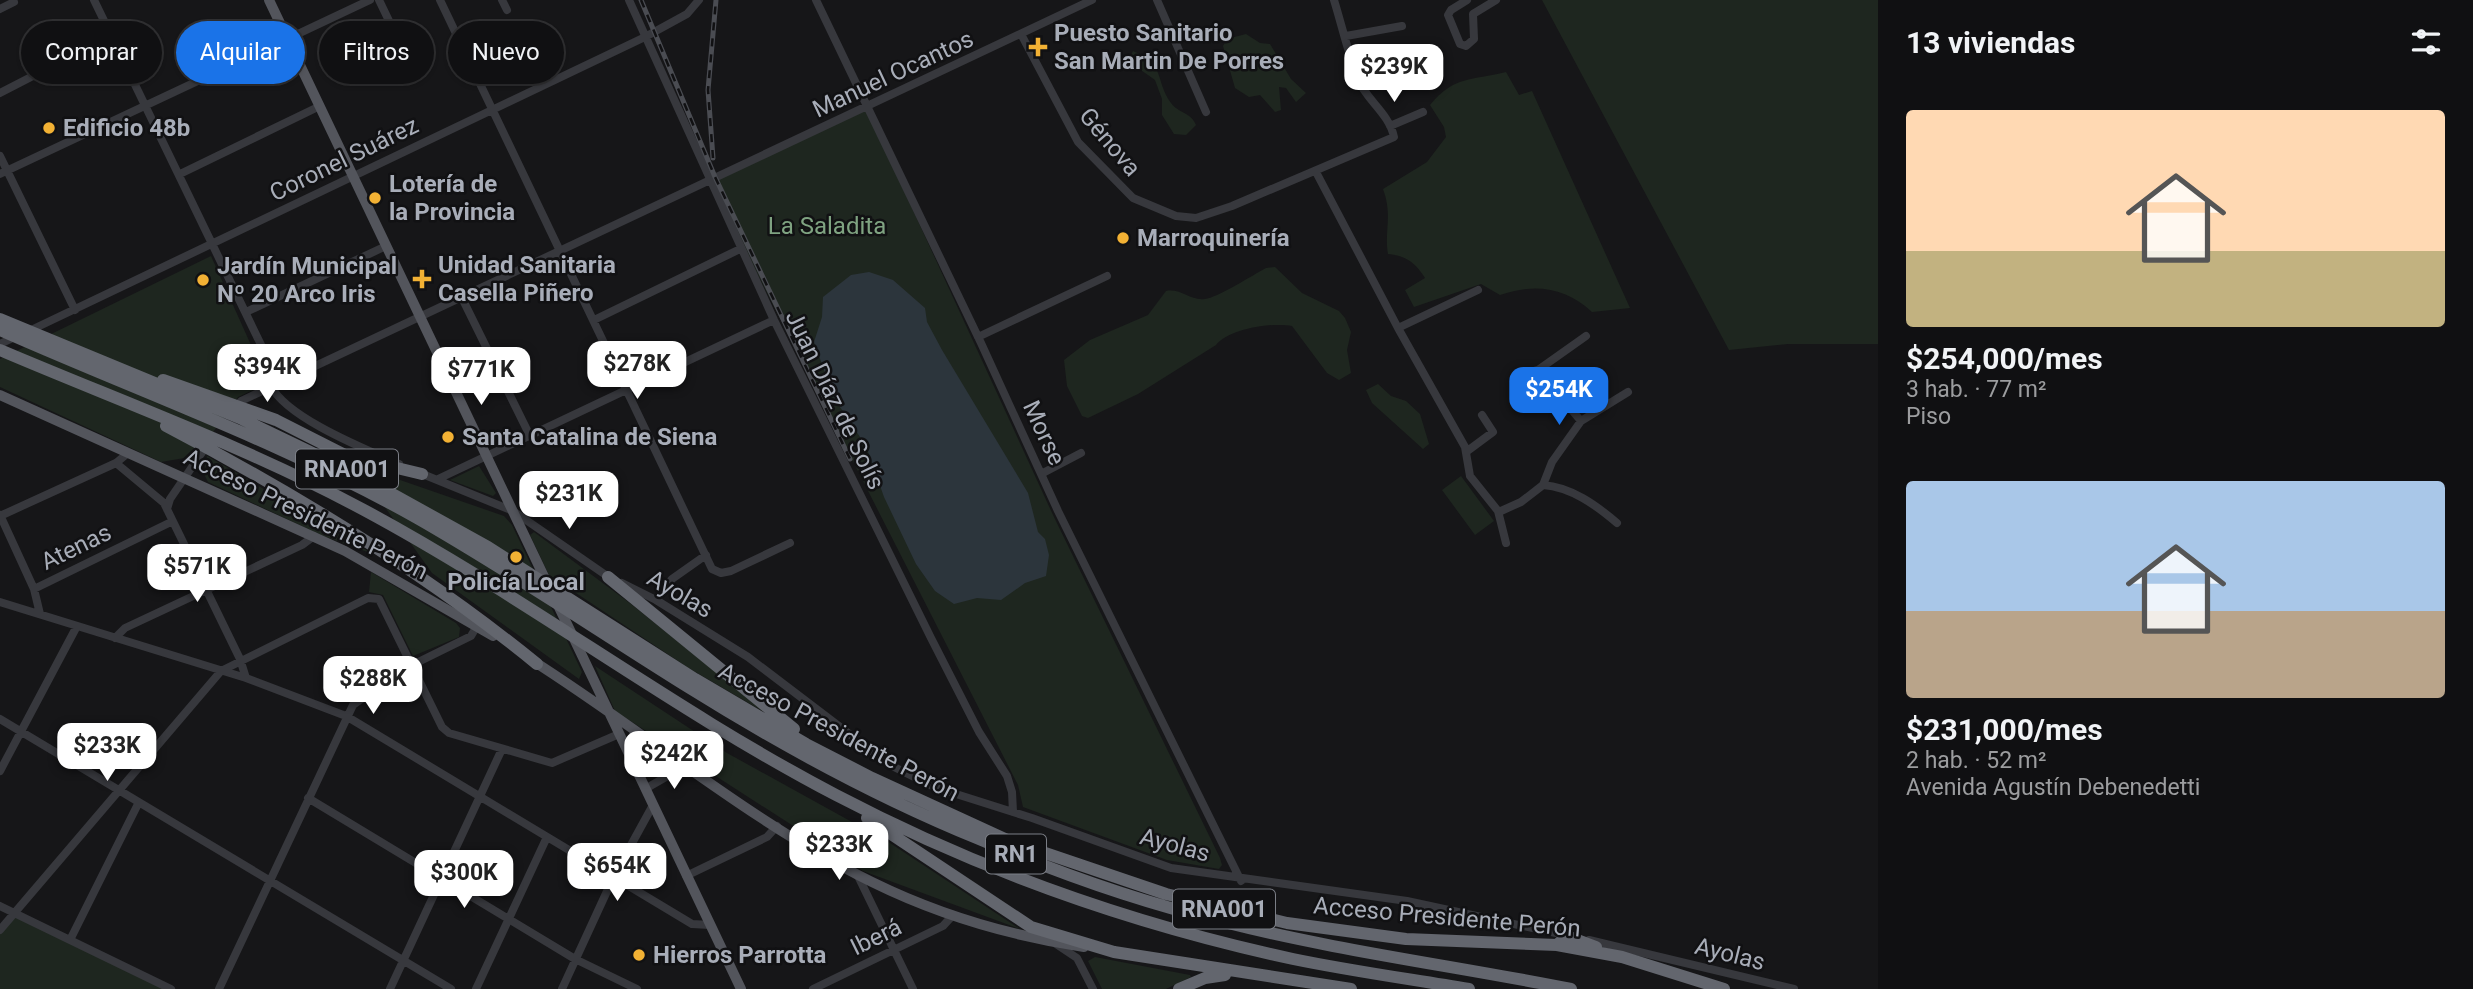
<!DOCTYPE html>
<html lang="es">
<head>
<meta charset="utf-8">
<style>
	body { margin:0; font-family:Roboto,sans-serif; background:#19191b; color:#f1f3f6; height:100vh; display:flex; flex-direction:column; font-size:26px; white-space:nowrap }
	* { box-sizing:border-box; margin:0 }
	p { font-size:23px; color:#9c9d9f }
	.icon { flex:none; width:38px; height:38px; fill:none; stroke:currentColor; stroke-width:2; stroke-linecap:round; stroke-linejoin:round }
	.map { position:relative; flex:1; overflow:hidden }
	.sheet { display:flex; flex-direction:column; background:#101012; width:595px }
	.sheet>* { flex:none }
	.hud { position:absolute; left:21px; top:21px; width:665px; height:63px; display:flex; gap:14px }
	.price { position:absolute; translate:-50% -60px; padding:0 16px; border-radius:14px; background:#fff; color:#222; font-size:23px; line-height:46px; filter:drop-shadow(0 2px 4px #0008) }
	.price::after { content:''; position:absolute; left:50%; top:42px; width:21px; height:16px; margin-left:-10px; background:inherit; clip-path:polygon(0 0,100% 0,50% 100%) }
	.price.selected { background:#1a73e8; color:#fff }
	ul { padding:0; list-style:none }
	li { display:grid; align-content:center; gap:14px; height:371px; padding:0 28px }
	li span { display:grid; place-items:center; height:217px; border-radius:7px; color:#555 }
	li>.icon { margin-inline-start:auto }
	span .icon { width:126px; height:126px; fill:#fffc; stroke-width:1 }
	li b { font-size:30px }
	h2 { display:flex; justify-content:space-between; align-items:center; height:84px; padding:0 28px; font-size:30px }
	.pill { padding:0 24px; border-radius:32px; background:#101012; box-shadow:0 2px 5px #0004,0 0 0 2px #303032; font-size:24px; line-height:63px }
	.pill.selected { background:#1a73e8; color:#fff }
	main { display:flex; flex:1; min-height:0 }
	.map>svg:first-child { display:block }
	.green { fill:#1e261f }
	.water { fill:#2c353c }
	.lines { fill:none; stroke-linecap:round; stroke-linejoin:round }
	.minor { stroke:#37383d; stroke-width:8 }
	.major { stroke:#53555c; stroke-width:10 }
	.highway { stroke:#63666e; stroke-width:12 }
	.rail-casing { stroke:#4a4c52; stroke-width:5 }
	.rail { stroke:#111113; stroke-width:2.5; stroke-dasharray:8; stroke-linecap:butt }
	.poi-dot { fill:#f2b134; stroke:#111113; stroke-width:2.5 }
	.labels { text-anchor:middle; stroke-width:5; stroke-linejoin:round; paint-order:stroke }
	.shield { fill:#111113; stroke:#7b7e86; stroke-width:2 }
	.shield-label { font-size:23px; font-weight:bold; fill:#a8adb8 }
	.poi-label { font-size:24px; font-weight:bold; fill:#a8adb8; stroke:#111113; text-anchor:start }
	.street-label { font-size:24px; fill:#a8adb8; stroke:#111113 }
	.park-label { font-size:24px; fill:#7fa381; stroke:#111113 }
</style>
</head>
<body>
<main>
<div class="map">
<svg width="1878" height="989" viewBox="0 0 1878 989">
	<rect width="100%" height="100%" fill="#161618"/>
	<path class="green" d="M1542,0h336v344h-90l-59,6z
		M1246,34l14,9 10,1 21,35 15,14 -10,9 -10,-14 -7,-1 2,23 -6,2 -15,-17 -11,2 -14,-9 -12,-42 4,-7z
		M1133,51c34,15 21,28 38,52 7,10 20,9 25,22l-10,10 -12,-1 -12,-19v-16l-7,-19 -17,-12 -7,-13z
		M1506,72l13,23 13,-4 98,217 -38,4c-27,-25 -57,-29 -92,-17l-19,-11 -67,23 -9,-17 20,-12c-10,-16 -19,-22 -37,-24 -4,-24 5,-38 -5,-65l44,-27 19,-25 -2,-10 -14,-22c25,-30 41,-24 76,-33z
		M866,108l187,407 167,343 2,7 -3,4 -52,-9 -144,-53 -5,-22 -309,-606z
		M211,256l57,127 -30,14 -42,59 -35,6 -161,-75v-28z
		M1275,267l27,26 37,18 6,7 6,14 -4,18 4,23 -12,7 -12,-7 -35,-47c-20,-4 -63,3 -76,19l-78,49 -50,24 -6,-2 -15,-30 -3,-26 26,-20 58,-25 18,-24c15,-3 24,10 39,8 12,-1 48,-24 61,-31z
		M1378,384l13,12 15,5 14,13 9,30 -6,5 -51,-46 -6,-13z
		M207,456l23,13 143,85 -52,-19 -113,-53 -4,-8z
		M354,464l150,52 8,9 70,147 -3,7 -147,-106z
		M479,466l17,27 -3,3 -43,-16z
		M1461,476l33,45 -19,14 -33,-45z
		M534,532l97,72 140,112 -84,-49 -138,-92 -19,-40z
		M371,572l85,51 4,5 -1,9 -46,19 -30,-61 -14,-3z
		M595,666l132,87 163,90 130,86 -157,-58 -248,-160z
		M14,913l157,76h-171v-59z
		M1095,957l95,18 1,2 -25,12h-64l-14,-28z"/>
	<path class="water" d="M869,272l24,8 32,28 2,14 15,28 86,143 10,39 7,7 4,16 -3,21 -21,7 -24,17 -24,-2 -23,6 -19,-13 -19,-27 -32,-67 -18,-51 -32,-48 -20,-56 8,-25 1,-20 28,-22z"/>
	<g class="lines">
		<path class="minor" d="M94,0l185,382
			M379,0l25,52
			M440,0l272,569 9,4 10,-2 59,-28
			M502,0l5,10
			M629,0l145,320 157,318 48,94 28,44 5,16 1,20
			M816,0l165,343 77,168 183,370
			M1157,0l49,112
			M1467,0l-16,10 -3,5 12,29 6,2 8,-7 -1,-25 23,-14
			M0,9l14,-7
			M1021,34l57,108 55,56 43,18 20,2 36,-12 162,-69c-5,-24 -28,-37 -36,-58 -10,-26 -16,-53 -24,-79
			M1346,36l56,-10
			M0,93l64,-33
			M1390,126l33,-14
			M0,156l75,154
			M1316,172l82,156 67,119 5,29 28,35h3l20,-9 22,-17c28,2 53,20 74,38
			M0,174l370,-174
			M180,174l140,-68
			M462,298l68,138
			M246,312l140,-66
			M594,320l146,-71
			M1398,328l80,-38
			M29,331l616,-294 42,-23 12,-14
			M978,337l129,-61
			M0,344l17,-8
			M1538,370l43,51 -29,41 -9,23
			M1522,374l16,-4 48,-34
			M271,386c16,32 94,63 128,78
			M241,401l851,-401
			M1581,421l47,-29
			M1466,452l27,-20 -11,-17
			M116,463l48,40 76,156 6,19
			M420,473l93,38 97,67
			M1041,474l40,-21
			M438,479l336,-159
			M167,509l3,-10 33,-48
			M1498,511l8,32
			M0,515l34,74 6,25
			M0,516l116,-53 12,-10
			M622,583l34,17 92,57 142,108 44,22 98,31 139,50 236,33 163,35
			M34,589l137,-67
			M656,600l16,-21 34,-24
			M0,602l246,76 100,38 346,208 18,1
			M115,638l10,-10 177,-83 12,-9
			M0,719l451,270
			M0,771l77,-145
			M645,789l40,-23
			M308,798l267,161 62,30
			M686,876l81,-39 10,-11
			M858,876l55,113
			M0,906l171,83
			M0,930l221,-259 147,-73 11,1 63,128 7,6 103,30 67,-29
			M70,940l69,-138
			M1589,940l205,49
			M1056,944l21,14 16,31
			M219,989l134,-284 49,-35 69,-34 6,-10
			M390,989l112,-240
			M476,989l71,-152
			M562,989l52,-113 39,-71
			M813,989l130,-63 10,-11"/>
		<path class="major" d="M269,0l279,585
			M0,395l345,156 148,85
			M557,603l184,386
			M530,659c114,72 220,163 342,223 67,33 139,54 212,65"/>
		<path class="highway" d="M0,319l242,100 116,56 130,72 207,132 111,65 66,34 135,62 159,54 121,29 119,16 151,6 65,12 102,32
			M0,330c140,62 284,113 417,188 93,53 181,113 271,169 93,58 190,111 291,152 79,34 161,63 245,83 114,29 232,44 347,67
			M0,350c122,52 247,97 364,160 162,87 309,200 472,285 143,75 299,130 457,164 58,12 117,20 176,30
			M163,380l113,40 71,36 75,18
			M166,426c130,68 257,145 371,238
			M608,577l186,152
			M867,818l164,109 83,25 237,37
			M1557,945l10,-9 29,11
			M1179,989l26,-11 20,-3"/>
		<defs>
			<path id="rail" d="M641,0l74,177 135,282
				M713,158l-5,-68 8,-90"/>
		</defs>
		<use href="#rail" class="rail-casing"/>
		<use href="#rail" class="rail"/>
	</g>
	<g class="poi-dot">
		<path d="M1034.5 36.5h7v7h7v7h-7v7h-7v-7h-7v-7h7z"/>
		<circle cx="49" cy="128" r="7"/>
		<circle cx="375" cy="198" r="7"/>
		<circle cx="1123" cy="238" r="7"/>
		<path d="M418.5 268.5h7v7h7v7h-7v7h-7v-7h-7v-7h7z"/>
		<circle cx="203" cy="280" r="7"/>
		<circle cx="448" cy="437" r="7"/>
		<circle cx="516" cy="557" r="7"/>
		<circle cx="639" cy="955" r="7"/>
	</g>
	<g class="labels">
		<g class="shield">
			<rect x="296" y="449.5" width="102" height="39" rx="5"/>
			<rect x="986" y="834.5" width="60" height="39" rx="5"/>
			<rect x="1173" y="889.5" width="102" height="39" rx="5"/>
		</g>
		<g class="shield-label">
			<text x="347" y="477">RNA001</text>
			<text x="1016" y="862">RN1</text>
			<text x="1224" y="917">RNA001</text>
		</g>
		<g class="poi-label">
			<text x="1054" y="41">Puesto Sanitario<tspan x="1054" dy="28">San Martin De Porres</tspan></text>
			<text x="63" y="136">Edificio 48b</text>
			<text x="389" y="192">Lotería de<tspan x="389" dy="28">la Provincia</tspan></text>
			<text x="1137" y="246">Marroquinería</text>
			<text x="438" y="273">Unidad Sanitaria<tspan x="438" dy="28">Casella Piñero</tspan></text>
			<text x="217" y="274">Jardín Municipal<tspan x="217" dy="28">Nº 20 Arco Iris</tspan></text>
			<text x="462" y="445">Santa Catalina de Siena</text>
			<text x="516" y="590" text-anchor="middle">Policía Local</text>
			<text x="653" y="963">Hierros Parrotta</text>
		</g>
		<g class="street-label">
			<text transform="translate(893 74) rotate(-25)" y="8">Manuel Ocantos</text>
			<text transform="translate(1110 142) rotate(50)" y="8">Génova</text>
			<text transform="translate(344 159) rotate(-26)" y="8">Coronel Suárez</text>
			<text transform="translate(835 400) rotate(64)" y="8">Juan Díaz de Solís</text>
			<text transform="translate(1044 433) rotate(65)" y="8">Morse</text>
			<text transform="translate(306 514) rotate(26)" y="8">Acceso Presidente Perón</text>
			<text transform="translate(76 547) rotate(-26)" y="8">Atenas</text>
			<text transform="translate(680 594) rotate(30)" y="8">Ayolas</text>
			<text transform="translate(839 732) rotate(28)" y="8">Acceso Presidente Perón</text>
			<text transform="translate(1175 845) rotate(15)" y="8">Ayolas</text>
			<text transform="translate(1447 917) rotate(5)" y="8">Acceso Presidente Perón</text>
			<text transform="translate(876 937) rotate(-26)" y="8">Iberá</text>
			<text transform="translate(1730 954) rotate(14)" y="8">Ayolas</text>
		</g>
		<g class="park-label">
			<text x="827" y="234">La Saladita</text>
		</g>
	</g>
</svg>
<b class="price" style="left:1394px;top:104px">$239K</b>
<b class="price" style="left:637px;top:401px">$278K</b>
<b class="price" style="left:267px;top:404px">$394K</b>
<b class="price" style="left:481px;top:407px">$771K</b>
<b class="price selected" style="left:1559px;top:427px">$254K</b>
<b class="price" style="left:569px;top:531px">$231K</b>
<b class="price" style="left:197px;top:604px">$571K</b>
<b class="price" style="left:373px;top:716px">$288K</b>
<b class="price" style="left:107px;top:783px">$233K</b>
<b class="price" style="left:674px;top:791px">$242K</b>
<b class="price" style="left:839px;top:882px">$233K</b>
<b class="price" style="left:617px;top:903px">$654K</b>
<b class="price" style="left:464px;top:910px">$300K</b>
<div class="hud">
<a class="pill">Comprar</a>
<a class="pill selected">Alquilar</a>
<a class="pill">Filtros</a>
<a class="pill">Nuevo</a>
</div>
</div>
<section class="sheet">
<h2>13 viviendas<svg class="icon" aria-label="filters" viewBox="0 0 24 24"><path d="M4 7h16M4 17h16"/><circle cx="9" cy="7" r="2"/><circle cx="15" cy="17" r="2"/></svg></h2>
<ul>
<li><span style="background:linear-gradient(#ffd9b3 65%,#c2b280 0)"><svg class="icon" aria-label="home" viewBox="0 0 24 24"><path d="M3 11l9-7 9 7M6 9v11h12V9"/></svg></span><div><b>$254,000/mes</b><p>3 hab. · 77 m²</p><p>Piso</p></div></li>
<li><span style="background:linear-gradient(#a9c7e8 60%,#b9a48a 0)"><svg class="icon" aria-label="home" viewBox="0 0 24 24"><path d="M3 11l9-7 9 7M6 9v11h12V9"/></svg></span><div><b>$231,000/mes</b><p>2 hab. · 52 m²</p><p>Avenida Agustín Debenedetti</p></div></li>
</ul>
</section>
</main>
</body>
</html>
